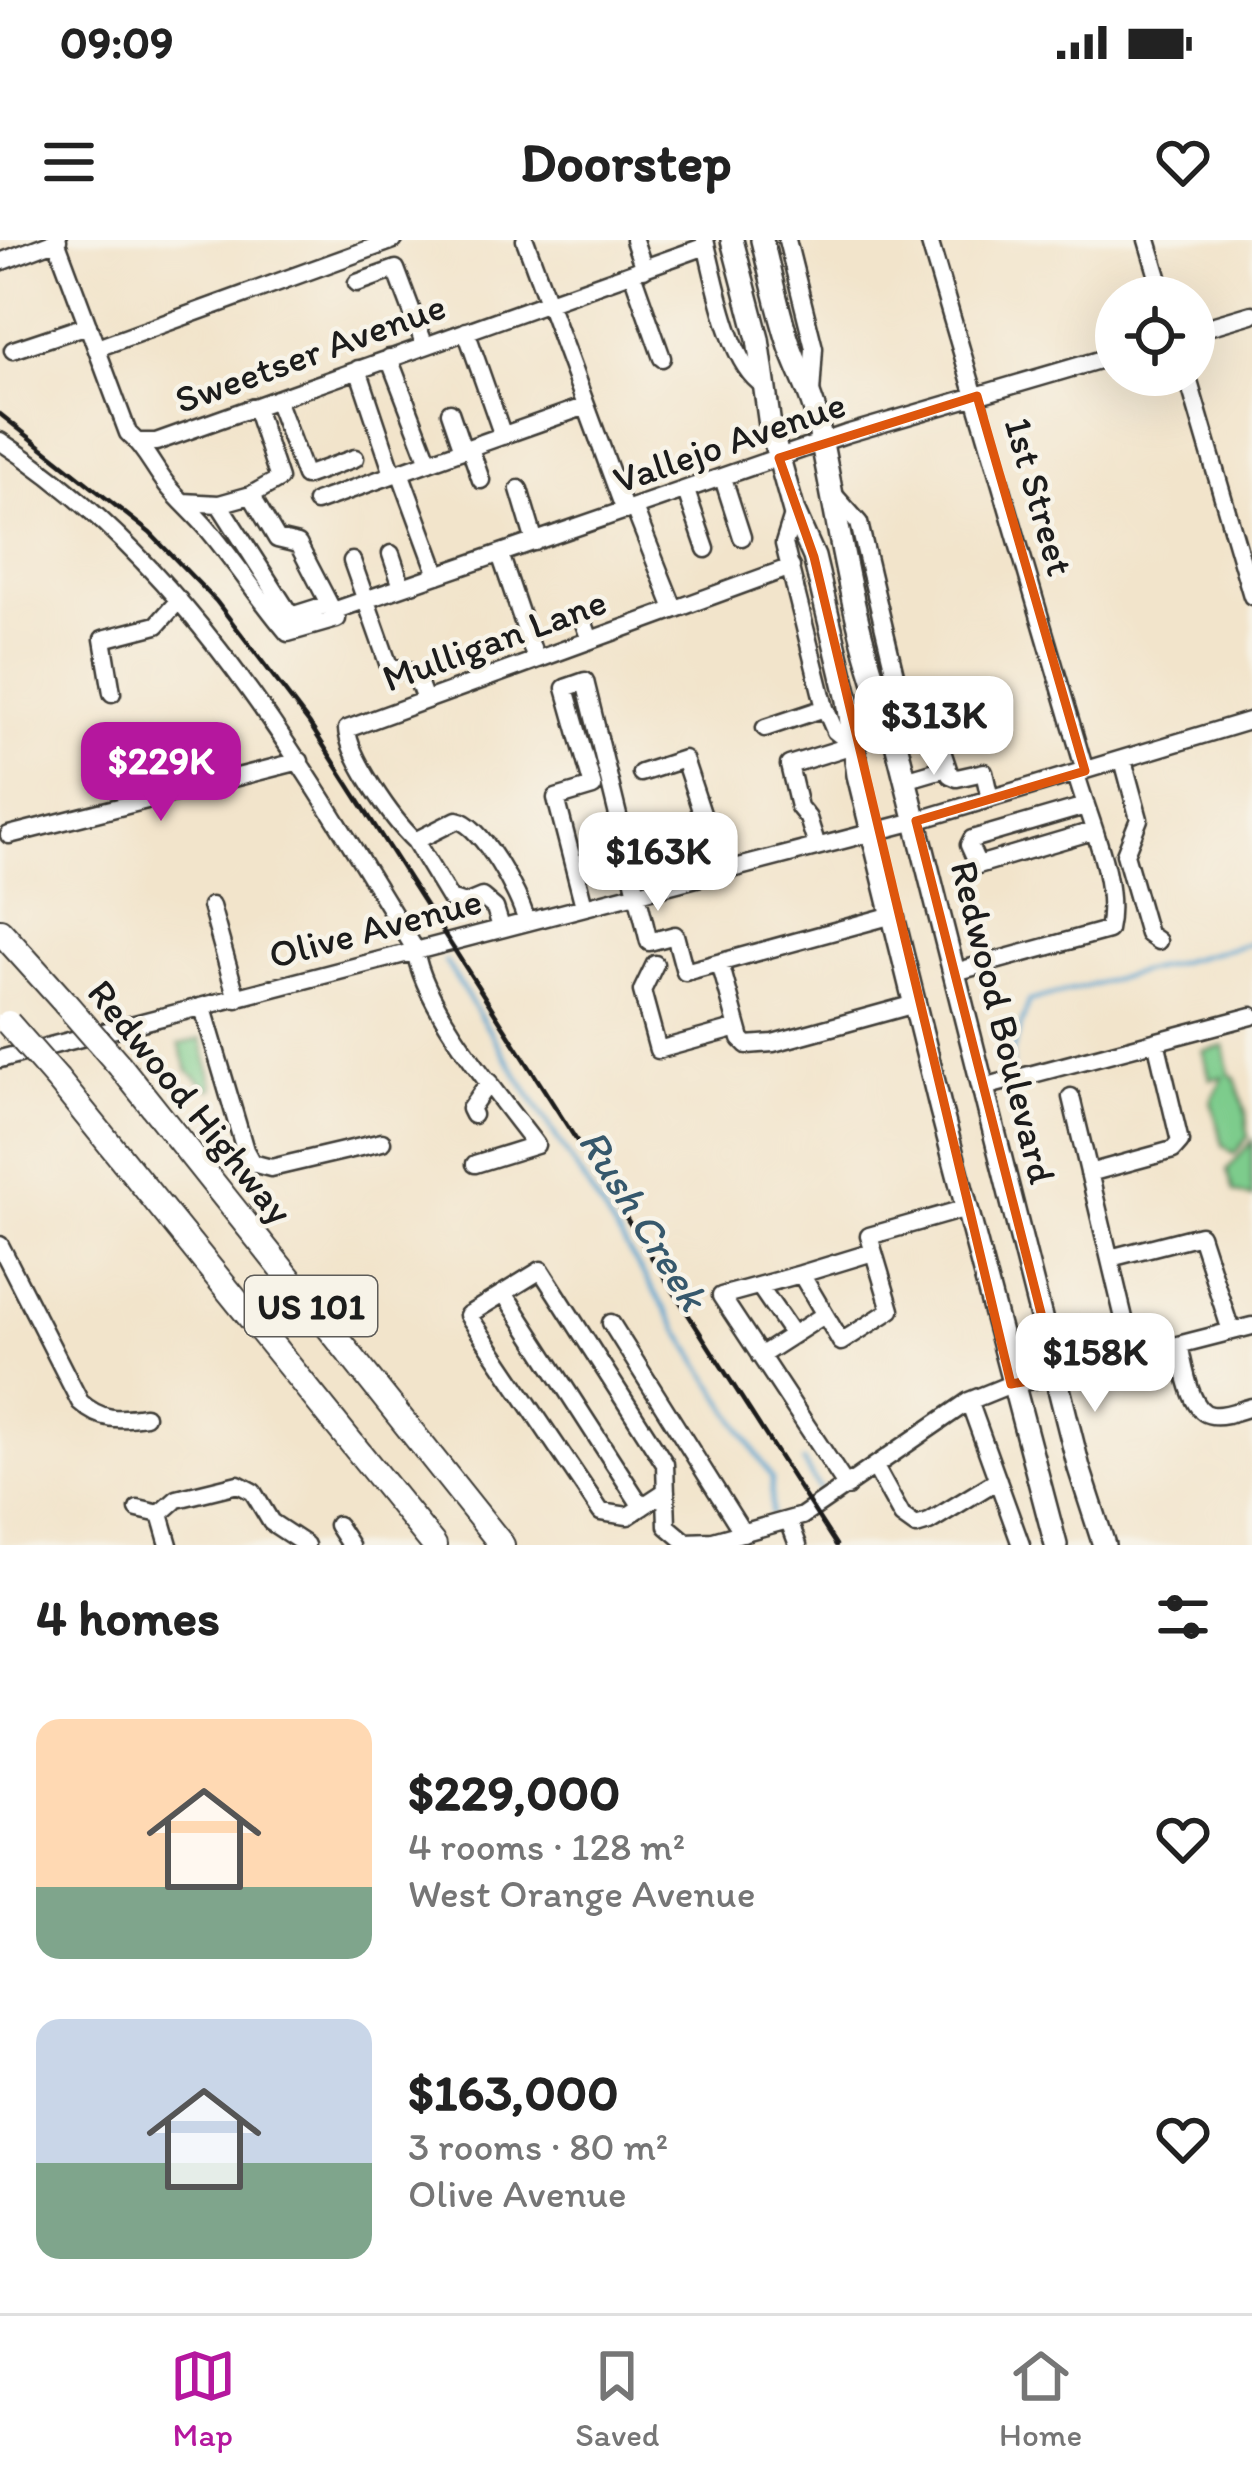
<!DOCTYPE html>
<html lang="en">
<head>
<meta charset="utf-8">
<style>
	body { margin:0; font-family:Itim,sans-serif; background:#f2f2f2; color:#222; height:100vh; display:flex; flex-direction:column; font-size:45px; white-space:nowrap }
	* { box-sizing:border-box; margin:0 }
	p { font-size:39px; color:#767676 }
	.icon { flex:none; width:66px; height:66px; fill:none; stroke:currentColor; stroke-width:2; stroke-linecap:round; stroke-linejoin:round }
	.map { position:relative; height:1305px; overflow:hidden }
	.drawer { display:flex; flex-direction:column; background:#fff; flex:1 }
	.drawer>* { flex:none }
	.tools { position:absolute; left:1095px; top:36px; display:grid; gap:24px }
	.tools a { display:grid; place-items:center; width:120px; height:120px; border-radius:50%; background:#fff; box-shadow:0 12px 48px #0002; font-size:60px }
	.price { position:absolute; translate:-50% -102px; padding:0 27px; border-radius:24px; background:#fff; color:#222; font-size:39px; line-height:78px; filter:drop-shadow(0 3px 6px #0008) }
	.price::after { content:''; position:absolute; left:50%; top:72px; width:36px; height:27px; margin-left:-18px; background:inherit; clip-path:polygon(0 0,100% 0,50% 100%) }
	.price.current { background:#b5179e; color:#fff }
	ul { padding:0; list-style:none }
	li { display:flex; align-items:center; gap:36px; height:300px; padding:0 36px }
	li span { display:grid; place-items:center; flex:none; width:336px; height:240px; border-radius:24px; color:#555 }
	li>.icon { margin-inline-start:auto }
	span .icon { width:144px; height:144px; fill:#fffc; stroke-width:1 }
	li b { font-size:51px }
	h2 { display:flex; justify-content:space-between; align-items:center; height:144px; padding:0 36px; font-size:51px }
	.status { display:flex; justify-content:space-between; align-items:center; height:84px; padding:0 60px; background:#fff; direction:ltr }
	.status svg { height:33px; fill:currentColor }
	header { display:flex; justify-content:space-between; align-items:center; height:156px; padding:0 36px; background:#fff; font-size:54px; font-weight:800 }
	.tabs { display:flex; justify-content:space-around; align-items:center; height:168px; border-top:3px solid #e0e0e0; background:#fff; font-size:33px; color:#767676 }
	.tabs a { display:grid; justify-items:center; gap:6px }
	.tabs .current { color:#b5179e }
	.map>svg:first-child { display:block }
	.green { fill:#7dcc8c; stroke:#4c7454; stroke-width:3 }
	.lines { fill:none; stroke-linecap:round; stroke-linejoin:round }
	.stream { stroke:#56a2ce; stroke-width:4.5 }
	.minor-casing { stroke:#3c3a36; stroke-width:21 }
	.major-casing { stroke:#3c3a36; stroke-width:26 }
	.highway-casing { stroke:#3c3a36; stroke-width:28 }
	.minor { stroke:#fff; stroke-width:16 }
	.major { stroke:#fff; stroke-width:21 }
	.highway { stroke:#fff; stroke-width:24 }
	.rail { stroke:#1c1c1c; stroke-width:4.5 }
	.highway-bridge-casing { stroke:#3c3a36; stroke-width:28; stroke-linecap:butt }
	.highway-bridge { stroke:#fff; stroke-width:24 }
	.marked { fill:none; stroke:#de560d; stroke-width:9; stroke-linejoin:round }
	.labels { text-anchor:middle; stroke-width:9; stroke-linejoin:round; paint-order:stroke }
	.shield { fill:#f7f3e8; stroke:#5e5c59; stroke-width:3 }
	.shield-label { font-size:36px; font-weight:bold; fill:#1c1c1c }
	.street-label { font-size:39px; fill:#1c1c1c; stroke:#f7f3e8 }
	.water-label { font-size:42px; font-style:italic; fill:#36586c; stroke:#f7f3e8 }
</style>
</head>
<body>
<div class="status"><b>09:09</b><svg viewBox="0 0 49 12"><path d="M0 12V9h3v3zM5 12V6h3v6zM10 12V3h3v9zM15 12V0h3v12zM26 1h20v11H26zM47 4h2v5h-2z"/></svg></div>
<header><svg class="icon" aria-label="menu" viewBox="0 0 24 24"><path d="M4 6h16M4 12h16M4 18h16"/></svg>Doorstep<svg class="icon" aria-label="heart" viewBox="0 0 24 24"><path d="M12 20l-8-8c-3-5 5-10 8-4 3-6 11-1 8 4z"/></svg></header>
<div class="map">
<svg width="1252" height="1305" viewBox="0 0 1252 1305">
	<rect width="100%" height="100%" fill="#f7f3e8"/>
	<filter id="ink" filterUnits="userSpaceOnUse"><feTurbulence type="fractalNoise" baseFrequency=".00833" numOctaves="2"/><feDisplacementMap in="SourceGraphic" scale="24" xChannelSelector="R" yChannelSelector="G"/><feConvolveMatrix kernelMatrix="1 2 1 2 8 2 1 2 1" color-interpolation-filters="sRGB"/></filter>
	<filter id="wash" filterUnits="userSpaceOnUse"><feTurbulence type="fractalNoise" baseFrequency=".004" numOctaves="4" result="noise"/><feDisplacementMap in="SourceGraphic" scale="48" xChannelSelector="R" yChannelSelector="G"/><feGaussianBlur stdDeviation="2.7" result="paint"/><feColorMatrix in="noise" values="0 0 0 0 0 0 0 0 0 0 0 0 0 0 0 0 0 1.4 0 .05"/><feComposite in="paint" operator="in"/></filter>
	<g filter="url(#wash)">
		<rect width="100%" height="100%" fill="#f2e4cb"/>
		<path class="green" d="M201,799l13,49 -4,2 -22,-19 -9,-27z
			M1224,806l6,29 5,2 11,37 2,23 -14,17 -11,-9 -12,-44 12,-24 -13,2 -7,-28z
			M1252,901v57l-18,-6 -7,-22z"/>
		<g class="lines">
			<path class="stream" d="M445,721l327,517 -1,36
				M1012,829v-16l17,-52 223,-58
				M803,1222l16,27"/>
		</g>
	</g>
	<g filter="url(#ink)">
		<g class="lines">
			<defs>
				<path id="minor" d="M56,0l72,193c17,15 25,34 39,52 12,15 27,28 39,42 29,34 53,72 82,106l49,-14 -39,-75 -21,-5 -26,-44 -32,9 -36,-2
					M525,0l100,271
					M634,0l10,29
					M705,0c10,39 24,124 58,145
					M787,0l27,108 -3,46
					M929,0l156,531
					M1147,0l17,57
					M0,22l58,-22
					M632,33l30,85
					M357,43l39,-14 29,77
					M466,91l37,105
					M1194,91l58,-17
					M97,108l297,-108
					M13,110l75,-25
					M389,118l40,104
					M358,129l35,105
					M1187,135l65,221
					M276,159l29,77 50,-18
					M450,172l13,38
					M0,201c189,123 300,321 415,508 8,58 84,147 121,196l-61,19
					M140,202h16l550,-196
					M470,208l11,32
					M400,232l38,103
					M723,238l19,59
					M519,249l16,53
					M686,251l20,58
					M251,255l28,-16 -24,-72
					M835,256l24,27 43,181 -8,30
					M316,262l270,-96
					M219,264l72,112 38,-12
					M634,268l40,101
					M794,272l-10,32 41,164 10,23 18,14
					M391,314l11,33
					M500,314l36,106
					M352,321l37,105 26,7 10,27
					M333,371l513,-177 270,-79
					M582,378l8,22
					M112,453l-9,-54 54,-14 22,-25
					M765,488l60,-20
					M894,495l18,-11 20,-3 18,54 7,3 27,-6 6,27
					M1123,520l16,59 -14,35 23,80 10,7
					M641,533l43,-14 37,112
					M905,540l41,-12
					M1085,566l-113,33 -3,6 9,20 115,-34
					M9,595l291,-74
					M415,601c-22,-21 -66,-83 -68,-112l444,-162
					M817,606l-9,-28 -9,-11 -10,-42 64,-20
					M211,666l26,93
					M584,666l-28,-108 37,-11 -28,-99 20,-7 64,261 26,-7 10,37 208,-57
					M501,687l-6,-19 -13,-11 -17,7 -15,-5 -35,-58 42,-21c25,5 63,75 69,100
					M720,723l21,76 6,6 26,-2 142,-39
					M655,724l-13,27 16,59 80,-22
					M955,732l153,-42c11,-49 -19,-109 -32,-156
					M203,768l42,142 7,13 19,5 111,-26
					M0,819l916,-238 336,-101
					M984,847l268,-71
					M1071,857l62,259
					M473,875l-3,-6 19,-27
					M1089,933l84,-23 7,-8 -24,-101
					M0,1005l80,157c21,19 38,18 65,14
					M873,1012l-72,22 40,68 50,-32 -22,-74 98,-28
					M1110,1018l90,-23 31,96
					M801,1034l-80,22 126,191
					M760,1047l33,48
					M504,1053l138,214
					M611,1083l132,210
					M1179,1105c5,18 10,68 33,70 12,2 28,-5 40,-8
					M760,1116l64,-41
					M969,1161l52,144
					M875,1227l27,49 14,10 13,-4 69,-42
					M666,1251l-38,25 -27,-4 -133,-197 73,-45 124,194 2,62 19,16 27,-1 89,-25 167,-115 42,-17 46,-8 195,-50
					M138,1269l22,5
					M789,1281l9,24
					M337,1285l13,20
					M169,1305l-9,-31 17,-15 61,-15 15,8 18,30 35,23"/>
				<path id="major" d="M732,0l26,99 12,87 24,86 20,45 34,143 10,75 83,335 115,435
					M762,0c9,36 16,72 28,107 8,23 20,44 26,68 24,109 35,216 78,320l185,733 25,77"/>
				<path id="highway" d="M0,691l65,72
					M120,826l382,479
					M58,840l376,465"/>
			</defs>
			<use href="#minor" class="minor-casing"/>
			<use href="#major" class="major-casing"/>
			<use href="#highway" class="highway-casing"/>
			<use href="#minor" class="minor"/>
			<use href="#major" class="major"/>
			<use href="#highway" class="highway"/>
			<path class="rail" d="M0,174l150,119 66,68 93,122 527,822"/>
			<defs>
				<path id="highway-bridge" d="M65,763l55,63
					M8,783l50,57"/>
			</defs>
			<use href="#highway-bridge" class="highway-bridge-casing"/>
			<use href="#highway-bridge" class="highway-bridge"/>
		</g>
	</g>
	<path class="marked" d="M977,156l108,375 -169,50 141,555 -46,8 -197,-827 -35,-99z"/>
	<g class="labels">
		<rect class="shield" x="245" y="1036" width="132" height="60" rx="9"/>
		<g class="shield-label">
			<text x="311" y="1079">US 101</text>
		</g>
		<g class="street-label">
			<text transform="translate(310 112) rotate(-20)" y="14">Sweetser Avenue</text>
			<text transform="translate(729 201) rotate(-19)" y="14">Vallejo Avenue</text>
			<text transform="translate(1040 256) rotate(74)" y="14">1st Street</text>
			<text transform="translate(494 399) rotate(-20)" y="14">Mulligan Lane</text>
			<text transform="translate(375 687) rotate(-15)" y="14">Olive Avenue</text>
			<text transform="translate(1004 782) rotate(76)" y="14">Redwood Boulevard</text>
			<text transform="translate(191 861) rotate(51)" y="14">Redwood Highway</text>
		</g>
		<g class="water-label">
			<text transform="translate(644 979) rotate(58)" y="15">Rush Creek</text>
		</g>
	</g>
</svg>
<div class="tools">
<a><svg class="icon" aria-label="locate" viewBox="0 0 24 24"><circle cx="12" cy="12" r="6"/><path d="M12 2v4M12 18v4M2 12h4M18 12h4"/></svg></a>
</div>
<b class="price" style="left:934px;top:538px">$313K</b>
<b class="price current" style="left:161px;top:584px">$229K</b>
<b class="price" style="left:658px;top:674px">$163K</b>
<b class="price" style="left:1095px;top:1175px">$158K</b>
</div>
<section class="drawer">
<h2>4 homes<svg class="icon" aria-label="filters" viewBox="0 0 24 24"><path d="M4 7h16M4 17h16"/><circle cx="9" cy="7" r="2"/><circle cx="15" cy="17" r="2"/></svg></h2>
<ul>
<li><span style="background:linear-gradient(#ffd9b3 70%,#7fa58c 0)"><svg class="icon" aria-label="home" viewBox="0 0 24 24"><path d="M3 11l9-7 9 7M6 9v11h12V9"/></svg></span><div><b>$229,000</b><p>4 rooms · 128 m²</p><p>West Orange Avenue</p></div><svg class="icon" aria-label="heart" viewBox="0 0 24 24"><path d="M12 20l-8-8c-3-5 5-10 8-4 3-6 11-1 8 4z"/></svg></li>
<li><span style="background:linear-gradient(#c9d6e8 60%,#7fa58c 0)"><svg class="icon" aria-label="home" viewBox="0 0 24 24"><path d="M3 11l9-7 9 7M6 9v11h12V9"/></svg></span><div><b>$163,000</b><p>3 rooms · 80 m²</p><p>Olive Avenue</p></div><svg class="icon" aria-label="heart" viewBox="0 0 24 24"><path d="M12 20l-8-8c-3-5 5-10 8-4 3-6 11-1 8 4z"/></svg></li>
</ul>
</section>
<nav class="tabs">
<a class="current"><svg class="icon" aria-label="map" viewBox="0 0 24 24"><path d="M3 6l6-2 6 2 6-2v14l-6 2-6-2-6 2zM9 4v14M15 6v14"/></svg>Map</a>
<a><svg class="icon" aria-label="saved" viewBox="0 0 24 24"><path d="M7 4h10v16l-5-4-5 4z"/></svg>Saved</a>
<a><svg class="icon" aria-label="home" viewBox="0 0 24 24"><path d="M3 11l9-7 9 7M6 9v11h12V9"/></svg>Home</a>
</nav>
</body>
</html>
